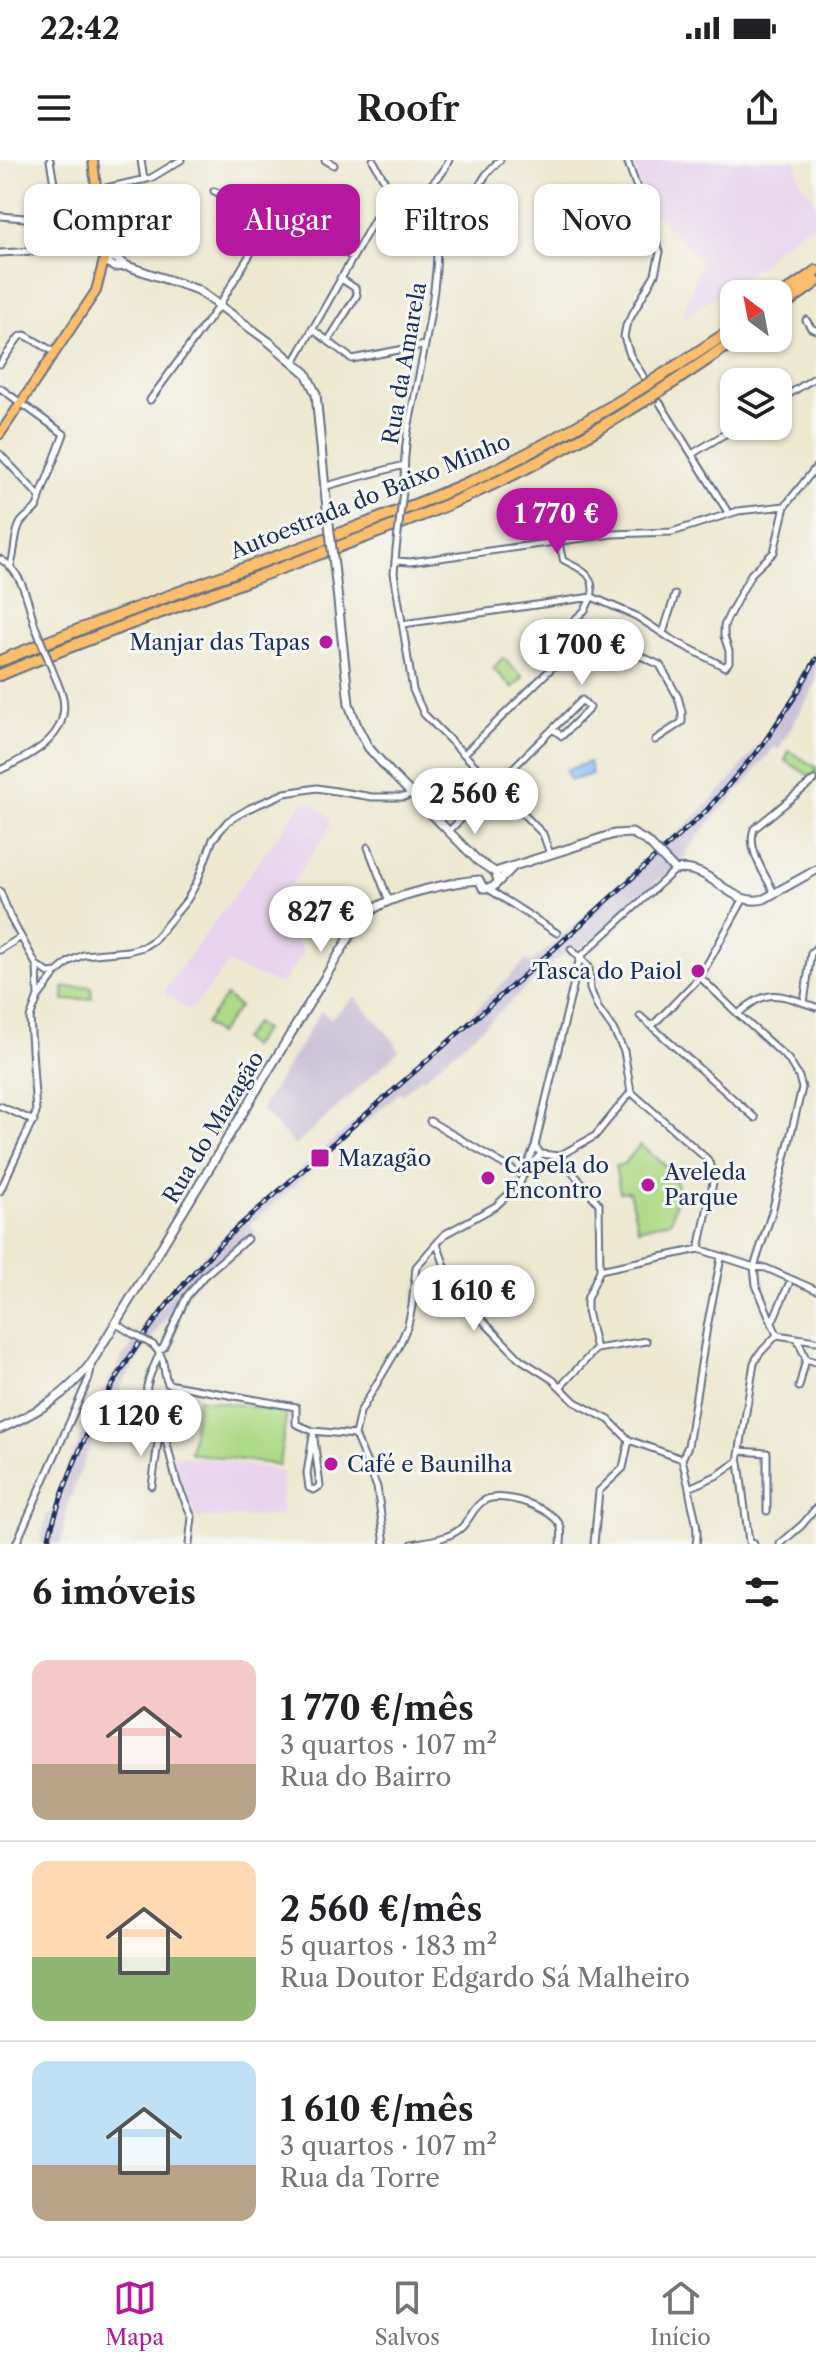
<!DOCTYPE html>
<html lang="pt">
<head>
<meta charset="utf-8">
<style>
	body { margin:0; font-family:"Libre Caslon Text",serif; background:#f6f6f6; color:#202124; height:100vh; display:flex; flex-direction:column; font-size:30px; white-space:nowrap }
	* { box-sizing:border-box; margin:0 }
	p { font-size:26px; color:#757577 }
	.icon { flex:none; width:44px; height:44px; fill:none; stroke:currentColor; stroke-width:2; stroke-linecap:round; stroke-linejoin:round }
	.map { position:relative; height:1384px; overflow:hidden }
	.side { display:flex; flex-direction:column; background:#fff; flex:1 }
	.side>* { flex:none }
	.guide { position:absolute; left:24px; top:24px; width:768px; height:72px; display:flex; gap:16px }
	.needle { width:52px; rotate:328deg }
	.buttons { position:absolute; left:720px; top:120px; display:grid; gap:16px }
	.buttons a { display:grid; place-items:center; width:72px; height:72px; border-radius:16px; background:#fff; box-shadow:0 2px 6px #0004; font-size:40px }
	.price { position:absolute; translate:-50% -68px; padding:0 18px; border-radius:28px; background:#fff; color:#222; font-size:26px; line-height:52px; filter:drop-shadow(0 2px 4px #0008) }
	.price::after { content:''; position:absolute; left:50%; top:48px; width:24px; height:18px; margin-left:-12px; background:inherit; clip-path:polygon(0 0,100% 0,50% 100%) }
	.price.current { background:#b5179e; color:#fff }
	ul { padding:0; list-style:none }
	li { display:flex; align-items:center; gap:24px; height:200px; padding:0 32px }
	li+li { border-top:2px solid #e0e0e0 }
	li span { display:grid; place-items:center; flex:none; width:224px; height:160px; border-radius:16px; color:#555 }
	li>.icon { margin-inline-start:auto }
	span .icon { width:96px; height:96px; fill:#fffc; stroke-width:1 }
	li b { font-size:34px }
	h2 { display:flex; justify-content:space-between; align-items:center; height:96px; padding:0 32px; font-size:34px }
	.pill { padding:0 28px; border-radius:16px; background:#fff; box-shadow:0 2px 6px #0004; font-size:28px; line-height:72px }
	.pill.current { background:#b5179e; color:#fff }
	.status { display:flex; justify-content:space-between; align-items:center; height:56px; padding:0 40px; background:#fff; direction:ltr }
	.status svg { height:22px; fill:currentColor }
	header { display:flex; justify-content:space-between; align-items:center; height:104px; padding:0 32px; background:#fff; font-size:36px; font-weight:600 }
	.dock { display:flex; justify-content:space-around; align-items:center; height:112px; border-top:2px solid #e0e0e0; background:#fff; font-size:22px; color:#757577 }
	.dock a { display:grid; justify-items:center; gap:4px }
	.dock .current { color:#b5179e }
	.map>svg:first-child { display:block }
	.built { fill:#e8d2ee }
	.industrial { fill:#c9bfd7 }
	.green { fill:#adda86; stroke:#648472; stroke-width:2 }
	.water { fill:#7fbbf1; stroke:#4d75a8; stroke-width:2 }
	.lines { fill:none; stroke-linecap:round; stroke-linejoin:round }
	.minor-tunnel { stroke:#c4c3b9; stroke-width:5; stroke-dasharray:5 2.5; stroke-linecap:butt }
	.pedestrian-casing { stroke:#657086; stroke-width:8 }
	.minor-casing { stroke:#657086; stroke-width:9 }
	.tertiary-casing { stroke:#657086; stroke-width:11 }
	.primary-casing { stroke:#657086; stroke-width:12 }
	.motorway-casing { stroke:#657086; stroke-width:14 }
	.pedestrian { stroke:#fff; stroke-width:4 }
	.minor { stroke:#fff; stroke-width:5 }
	.tertiary { stroke:#fff; stroke-width:7 }
	.primary { stroke:#fabe6d; stroke-width:8 }
	.motorway { stroke:#fabe6d; stroke-width:10 }
	.rail-casing { stroke:#1b2f5e; stroke-width:5 }
	.rail { stroke:#f6f6f2; stroke-width:2; stroke-dasharray:6; stroke-linecap:butt }
	.minor-bridge-casing { stroke:#657086; stroke-width:9; stroke-linecap:butt }
	.tertiary-bridge-casing { stroke:#657086; stroke-width:11; stroke-linecap:butt }
	.minor-bridge { stroke:#fff; stroke-width:5 }
	.tertiary-bridge { stroke:#fff; stroke-width:7 }
	.poi-dot { fill:#b5179e; stroke:#f6f6f2; stroke-width:3 }
	.labels { text-anchor:middle; stroke-width:6; stroke-linejoin:round; paint-order:stroke }
	.street-label { font-size:22px; fill:#1b2f5e; stroke:#f6f6f2 }
	.poi-label { font-size:22px; fill:#1b2f5e; stroke:#f6f6f2; text-anchor:start }
</style>
</head>
<body>
<div class="status"><b>22:42</b><svg viewBox="0 0 49 12"><path d="M0 12V9h3v3zM5 12V6h3v6zM10 12V3h3v9zM15 12V0h3v12zM26 1h20v11H26zM47 4h2v5h-2z"/></svg></div>
<header><svg class="icon" aria-label="menu" viewBox="0 0 24 24"><path d="M4 6h16M4 12h16M4 18h16"/></svg>Roofr<svg class="icon" aria-label="share" viewBox="0 0 24 24"><path d="M12 15V3M7 8l5-5 5 5M5 13v7h14v-7"/></svg></header>
<div class="map">
<svg width="816" height="1384" viewBox="0 0 816 1384">
	<rect width="100%" height="100%" fill="#f6f6f2"/>
	<filter id="ink" filterUnits="userSpaceOnUse"><feTurbulence type="fractalNoise" baseFrequency=".0125" numOctaves="2"/><feDisplacementMap in="SourceGraphic" scale="16" xChannelSelector="R" yChannelSelector="G"/><feConvolveMatrix kernelMatrix="1 2 1 2 8 2 1 2 1" color-interpolation-filters="sRGB"/></filter>
	<filter id="wash" filterUnits="userSpaceOnUse"><feTurbulence type="fractalNoise" baseFrequency=".006" numOctaves="4" result="noise"/><feDisplacementMap in="SourceGraphic" scale="32" xChannelSelector="R" yChannelSelector="G"/><feGaussianBlur stdDeviation="1.8" result="paint"/><feColorMatrix in="noise" values="0 0 0 0 0 0 0 0 0 0 0 0 0 0 0 0 0 1.4 0 .05"/><feComposite in="paint" operator="in"/></filter>
	<g filter="url(#wash)">
		<rect width="100%" height="100%" fill="#eee8d0"/>
		<path class="built" d="M631,0h164l6,21 15,22v19l-39,25 -16,20 -6,1 -73,51 19,-58 -53,-55z
			M311,642l18,14 2,10 -52,77 24,50 -19,28 -6,3 -50,-20 -35,44 -5,2 -21,-15 -2,-6 137,-186z
			M172,1294l110,17v45l-86,2 -11,-31 -3,1z"/>
		<path class="industrial" d="M816,489v35l-37,65 -5,-2 -28,36 -22,24h-2l-37,46 2,2 -96,85 -14,9 -5,-2 -26,21 -45,43 -78,68 -2,-2 -18,17 -3,-2 -150,133 6,7 -29,21 -47,48 -30,38 -44,73 -19,42 -19,49 -7,41h-21l7,-31h5l16,-49 30,-63 25,-44 67,-87 53,-52 2,1 150,-133 -1,-3 59,-52 74,-71 3,4 164,-146 35,-36 33,-42 38,-61z
			M355,837l40,45 4,9 -104,95 -34,-37 60,-98 9,8z"/>
		<path class="green" d="M503,498l20,19 -10,11 -20,-20z
			M789,591l27,16v13l-31,-20z
			M91,826l1,12 -28,3 -1,-13z
			M226,836l13,11 -21,27 -13,-10z
			M255,863l9,7 -13,17 -9,-7z
			M640,985c38,31 43,26 31,76l-33,8 -9,-38 -9,1 -5,-26 9,-2z
			M198,1239l89,13 -8,53 -89,-12z"/>
		<path class="water" d="M589,602l3,12 -22,7 -4,-11z"/>
	</g>
	<g filter="url(#ink)">
		<g class="lines">
			<path class="minor-tunnel" d="M643,216l17,27"/>
			<defs>
				<path id="pedestrian" d="M559,381l4,19c17,9 33,13 29,37"/>
				<path id="minor" d="M50,0l4,24
					M141,0l3,20
					M325,0l9,5
					M373,0l17,31 43,37c15,28 -19,168 -26,206 -2,16 -3,33 -3,49
					M627,0l33,92 -5,22 -22,39 -7,13 -2,11 6,18 13,21
					M97,30l54,-12 30,-18
					M214,31l139,66
					M408,49l34,-36 7,-13
					M0,56l62,5
					M29,57l2,34
					M437,75c23,-2 37,-44 49,-60 4,-6 9,-10 14,-15
					M0,93l102,-6
					M806,160l5,8 5,2
					M312,169l40,30 73,-14
					M328,181l29,-46 -2,-7 -15,-10
					M294,202l96,-170
					M0,204l19,-27 6,-2 31,18
					M0,228l64,46 -24,63c-2,15 -11,15 -19,25 -8,12 -5,32 -11,45
					M150,240l70,-96 52,-86
					M778,241l38,-24
					M660,243l69,111
					M0,294l40,43
					M692,294l46,-28
					M326,326l78,-21
					M396,390l-2,23 19,117 11,24 119,120 7,20
					M0,399c23,12 28,44 35,67
					M396,401l14,1 202,-28 60,-2 66,-21 47,-5
					M592,437l44,19 35,23 54,28 4,-5v-11l-5,-15v-10l4,-9 23,-43 23,-22 11,-46 31,-39
					M403,464l189,-27
					M663,473l12,-38
					M564,496l-7,-15 2,-7 26,-24 6,-12
					M464,594l100,-98 16,17 30,-25 11,-1 39,18 18,32 4,15v10l-27,18
					M0,610c29,-14 70,-32 63,-72 -2,-8 -6,-17 -9,-24
					M449,671c44,-43 88,-87 133,-131l8,8 -28,28 -9,-7
					M368,687l21,54
					M490,730l67,43
					M0,731l10,26 27,49 1,30
					M774,733c-8,-18 -28,-44 -20,-64l60,-49
					M0,790l21,-13
					M580,797l95,-87
					M38,806l11,7 8,-1
					M700,817l38,37 50,45 11,18 3,11 -30,124 -18,55 2,18 21,50
					M804,843l7,-50 5,-5
					M738,854c31,-28 42,-19 78,-7
					M640,856l115,102
					M652,866l48,-49 43,-77
					M0,946l34,15
					M430,961l93,55
					M535,986l6,8 18,2 36,-20 36,-44 -7,-41 -11,-22 -15,-21 -8,-19 -1,-22 -18,-18
					M559,996l40,48 1,66 -13,29v12l9,38 -35,37
					M528,1008l13,-14
					M0,1031l36,-78 -6,-95 8,-21 19,-25 13,-11 13,-6 45,-4 15,-4 11,-7 33,-40 10,-18 16,-43 15,-18 22,-13 35,-15 32,-5 55,9h32l7,-3
					M437,1084l17,47 66,68 33,21 22,22 34,18 20,20 53,19
					M699,1089l55,18 12,1 50,22
					M600,1110l99,-21 15,-71 -1,-8 -6,-11 -76,-67
					M414,1127l30,4h10
					M773,1160l16,-36
					M115,1163l18,11
					M777,1175l39,6
					M797,1178l9,21 -7,28
					M153,1185c15,15 8,23 15,39l128,23v17l17,7 42,4
					M596,1189l50,-8
					M806,1199l10,3
					M313,1276l-6,37 2,15 5,2 6,-4 -7,-55
					M740,1291l27,2v58
					M682,1299l7,29 29,-13 20,-14 16,-98 5,-9 18,-19
					M682,1299l6,-13 19,-119 14,-69
					M739,1302l10,80 5,2
					M152,1326l7,-51
					M689,1328c2,19 11,37 7,56
					M16,1384l73,-166 3,-15
					M189,1384l3,-27 -15,-34 -11,-43c-9,-7 -21,-43 -19,-54 2,-11 8,-22 12,-31v-4l4,-3 24,-52 17,-20 43,-37
					M385,1384l-8,-57 -22,-52 5,-23 38,-64 10,-23 4,-19 4,-39 29,-33 51,-28 24,-23 15,-37 45,-189
					M412,1384c15,-3 37,-5 49,-16 9,-8 13,-23 24,-28 18,-9 67,8 75,25 3,6 1,13 1,19
					M594,1384l5,-53 24,-23 6,-28
					M780,1384l22,-19 14,-17"/>
				<path id="tertiary" d="M104,100l10,-3 13,9 71,24 70,51 38,32 10,21 10,105
					M104,100l10,7 13,-1
					M336,422l13,122 8,22 11,21 23,26 87,88 17,11 3,9
					M667,702l8,8c38,-7 53,38 89,29l52,-29
					M495,712l119,-38 18,-1 17,10
					M479,720l4,8h9l22,-22
					M0,1269c39,-18 65,-32 92,-67l261,-431c6,-6 11,-14 17,-19 19,-17 83,-30 109,-32"/>
				<path id="primary" d="M0,274l96,-143 8,-31 -11,-100"/>
				<path id="motorway" d="M778,138l38,-27
					M778,149l38,-27
					M0,501c107,-44 216,-82 325,-122 49,-18 99,-37 147,-58 92,-43 178,-96 262,-153
					M0,515c106,-45 216,-82 324,-123 51,-19 103,-37 152,-60 93,-42 179,-95 262,-154"/>
			</defs>
			<use href="#pedestrian" class="pedestrian-casing"/>
			<use href="#minor" class="minor-casing"/>
			<use href="#tertiary" class="tertiary-casing"/>
			<use href="#primary" class="primary-casing"/>
			<use href="#motorway" class="motorway-casing"/>
			<use href="#pedestrian" class="pedestrian"/>
			<use href="#minor" class="minor"/>
			<use href="#tertiary" class="tertiary"/>
			<use href="#primary" class="primary"/>
			<use href="#motorway" class="motorway"/>
			<defs>
				<path id="rail" d="M47,1384c32,-121 95,-222 183,-310l325,-286 152,-138 54,-63 35,-52 20,-36"/>
			</defs>
			<use href="#rail" class="rail-casing"/>
			<use href="#rail" class="rail"/>
			<defs>
				<path id="minor-bridge" d="M396,390l8,-67
					M35,466l19,48
					M133,1174l20,11"/>
				<path id="tertiary-bridge" d="M326,339l10,83
					M649,683l18,19"/>
			</defs>
			<use href="#minor-bridge" class="minor-bridge-casing"/>
			<use href="#tertiary-bridge" class="tertiary-bridge-casing"/>
			<use href="#minor-bridge" class="minor-bridge"/>
			<use href="#tertiary-bridge" class="tertiary-bridge"/>
		</g>
	</g>
	<g class="poi-dot">
		<circle cx="326" cy="482" r="8"/>
		<circle cx="698" cy="811" r="8"/>
		<rect x="310" y="988" width="20" height="20" rx="4"/>
		<circle cx="488" cy="1018" r="8"/>
		<circle cx="648" cy="1025" r="8"/>
		<circle cx="331" cy="1304" r="8"/>
	</g>
	<g class="labels">
		<g class="street-label">
			<text transform="translate(404 203) rotate(-80)" y="8">Rua da Amarela</text>
			<text transform="translate(370 336) rotate(-22)" y="8">Autoestrada do Baixo Minho</text>
			<text transform="translate(213 967) rotate(-59)" y="8">Rua do Mazagão</text>
		</g>
		<g class="poi-label">
			<text x="310" y="490" text-anchor="end">Manjar das Tapas</text>
			<text x="682" y="819" text-anchor="end">Tasca do Paiol</text>
			<text x="338" y="1006">Mazagão</text>
			<text x="504" y="1013">Capela do<tspan x="504" dy="25">Encontro</tspan></text>
			<text x="664" y="1020">Aveleda<tspan x="664" dy="25">Parque</tspan></text>
			<text x="347" y="1312">Café e Baunilha</text>
		</g>
	</g>
</svg>
<div class="buttons">
<a><svg class="needle" viewBox="-14 -14 28 28"><path d="M0-13l5 13h-10z" fill="#e53935"/><path d="M0 13l5-13h-10z" fill="#757577"/></svg></a>
<a><svg class="icon" aria-label="layers" viewBox="0 0 24 24"><path d="M12 4l9 5-9 5-9-5zM3 14l9 5 9-5"/></svg></a>
</div>
<b class="price current" style="left:557px;top:396px">1 770 €</b>
<b class="price" style="left:582px;top:527px">1 700 €</b>
<b class="price" style="left:475px;top:676px">2 560 €</b>
<b class="price" style="left:321px;top:794px">827 €</b>
<b class="price" style="left:474px;top:1173px">1 610 €</b>
<b class="price" style="left:141px;top:1298px">1 120 €</b>
<div class="guide">
<a class="pill">Comprar</a>
<a class="pill current">Alugar</a>
<a class="pill">Filtros</a>
<a class="pill">Novo</a>
</div>
</div>
<section class="side">
<h2>6 imóveis<svg class="icon" aria-label="filters" viewBox="0 0 24 24"><path d="M4 7h16M4 17h16"/><circle cx="9" cy="7" r="2"/><circle cx="15" cy="17" r="2"/></svg></h2>
<ul>
<li><span style="background:linear-gradient(#f6c9c9 65%,#b9a48a 0)"><svg class="icon" aria-label="home" viewBox="0 0 24 24"><path d="M3 11l9-7 9 7M6 9v11h12V9"/></svg></span><div><b>1 770 €/mês</b><p>3 quartos · 107 m²</p><p>Rua do Bairro</p></div></li>
<li><span style="background:linear-gradient(#ffd9b3 60%,#8fb573 0)"><svg class="icon" aria-label="home" viewBox="0 0 24 24"><path d="M3 11l9-7 9 7M6 9v11h12V9"/></svg></span><div><b>2 560 €/mês</b><p>5 quartos · 183 m²</p><p>Rua Doutor Edgardo Sá Malheiro</p></div></li>
<li><span style="background:linear-gradient(#bfe0f5 65%,#b9a48a 0)"><svg class="icon" aria-label="home" viewBox="0 0 24 24"><path d="M3 11l9-7 9 7M6 9v11h12V9"/></svg></span><div><b>1 610 €/mês</b><p>3 quartos · 107 m²</p><p>Rua da Torre</p></div></li>
</ul>
</section>
<nav class="dock">
<a class="current"><svg class="icon" aria-label="map" viewBox="0 0 24 24"><path d="M3 6l6-2 6 2 6-2v14l-6 2-6-2-6 2zM9 4v14M15 6v14"/></svg>Mapa</a>
<a><svg class="icon" aria-label="saved" viewBox="0 0 24 24"><path d="M7 4h10v16l-5-4-5 4z"/></svg>Salvos</a>
<a><svg class="icon" aria-label="home" viewBox="0 0 24 24"><path d="M3 11l9-7 9 7M6 9v11h12V9"/></svg>Início</a>
</nav>
</body>
</html>
